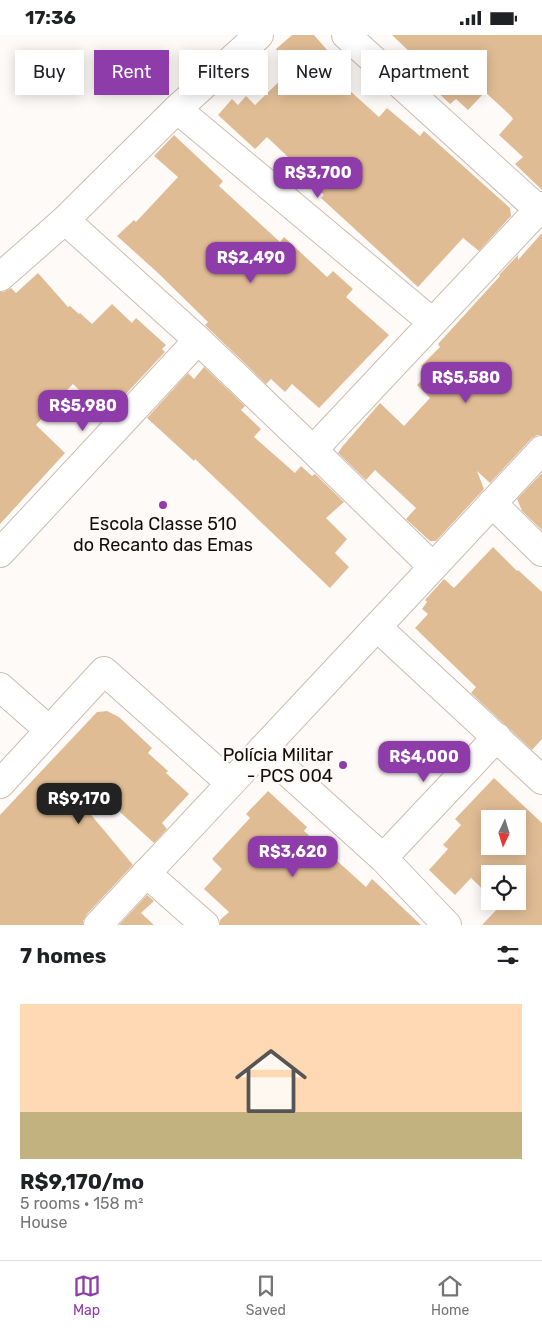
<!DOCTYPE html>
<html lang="en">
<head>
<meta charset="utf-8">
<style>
	body { margin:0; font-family:Rubik,sans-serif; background:#f2f2f2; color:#202124; height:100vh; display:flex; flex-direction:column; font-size:19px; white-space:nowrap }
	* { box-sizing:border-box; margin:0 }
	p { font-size:16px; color:#757577 }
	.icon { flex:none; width:28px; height:28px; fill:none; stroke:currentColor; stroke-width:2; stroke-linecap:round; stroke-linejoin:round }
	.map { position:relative; height:890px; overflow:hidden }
	.details { display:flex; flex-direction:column; background:#fff; flex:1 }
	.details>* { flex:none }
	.hud { position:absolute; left:15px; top:15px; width:512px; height:45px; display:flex; gap:10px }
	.needle { width:32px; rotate:184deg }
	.tools { position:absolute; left:481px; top:775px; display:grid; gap:10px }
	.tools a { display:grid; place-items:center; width:45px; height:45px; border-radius:0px; background:#fff; box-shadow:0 2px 12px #0003; font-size:25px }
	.price { position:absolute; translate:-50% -42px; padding:0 11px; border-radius:10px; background:#8f3cab; color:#fff; font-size:16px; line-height:32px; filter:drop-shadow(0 1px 2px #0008) }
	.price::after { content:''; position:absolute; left:50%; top:30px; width:15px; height:11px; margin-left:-8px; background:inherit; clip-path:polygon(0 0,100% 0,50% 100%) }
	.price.current { background:#222; color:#fff }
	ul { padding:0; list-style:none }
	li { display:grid; align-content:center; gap:10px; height:265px; padding:0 20px }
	li span { display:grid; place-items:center; height:155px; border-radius:0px; color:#555 }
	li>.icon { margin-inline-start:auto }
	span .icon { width:90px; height:90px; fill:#fffc; stroke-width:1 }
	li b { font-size:21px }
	h2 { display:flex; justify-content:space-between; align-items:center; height:60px; padding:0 20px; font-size:21px }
	.chip { padding:0 18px; border-radius:0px; background:#fff; box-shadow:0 2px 12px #0003; font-size:18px; line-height:45px }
	.chip.current { background:#8f3cab; color:#fff }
	.status { display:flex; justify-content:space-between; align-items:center; height:35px; padding:0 25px; background:#fff; direction:ltr }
	.status svg { height:14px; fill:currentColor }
	.tab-bar { display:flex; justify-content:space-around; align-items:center; height:70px; border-top:1px solid #e0e0e0; background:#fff; font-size:14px; color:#757577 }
	.tab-bar a { display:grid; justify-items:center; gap:2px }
	.tab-bar .current { color:#8f3cab }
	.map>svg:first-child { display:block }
	.building { fill:#e0bc94; fill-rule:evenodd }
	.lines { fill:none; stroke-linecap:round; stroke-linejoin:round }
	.street-casing { stroke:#ccbcb1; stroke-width:30 }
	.secondary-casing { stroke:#ccbcb1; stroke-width:30 }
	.street { stroke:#fff; stroke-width:28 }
	.secondary { stroke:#fff; stroke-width:28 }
	.poi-dot { fill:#8f3cab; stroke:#fefaf8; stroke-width:2 }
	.labels { text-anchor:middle; stroke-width:5; stroke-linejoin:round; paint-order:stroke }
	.poi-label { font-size:18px; fill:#130e0a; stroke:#fefaf8 }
</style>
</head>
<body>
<div class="status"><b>17:36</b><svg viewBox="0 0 49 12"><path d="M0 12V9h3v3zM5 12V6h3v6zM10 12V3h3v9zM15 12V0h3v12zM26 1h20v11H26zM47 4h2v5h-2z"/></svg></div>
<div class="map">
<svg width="542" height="890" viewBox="0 0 542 890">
	<rect width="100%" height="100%" fill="#fefaf8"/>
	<path class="building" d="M292,0h22l20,23 -7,7 24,23 -2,2 30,27 8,-9 33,28 4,-5 86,77 1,8 -32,35 -16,-13 -45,49 -97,-89 3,-3 -19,-18 2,-2 -40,-38 -12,12 -37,-34 14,-16 6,6 8,-9 9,9 38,-37 -17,-19z
		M392,0h150v155l-27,-26 8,-7 -24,-22 14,-16 -2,-3 -26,-24 -17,18 -12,-11 -6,5 -20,-19 7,-7z
		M174,100l49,46 -4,5 61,56 4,-5 43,40 6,-6 20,18 -7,8 43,38 -70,73 -27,-24 -7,8 -14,-13 -5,5 -61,-59 3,-3 -50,-49 -41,-37 17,-16 2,2 42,-45 -24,-21z
		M542,198v202h-5l-6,4 -41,44 -13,-12 7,18 -48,52h-6l-24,-22 10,-11 -41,-38 -9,10 -28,-27 4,-6 38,-44 24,23 26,-28 -13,-13 12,-12 -8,-7 19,-19 -2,-3 62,-68 -1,-1 19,-20v5z
		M38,238l30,34 2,-1 9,8 1,-1 12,11 20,-20 20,19 4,-5 30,27 -4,4 3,3 -40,43 -3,-2 -19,20 -30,-29 -30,31 1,1 -8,9 29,28 -65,71v-232h4l7,-4 5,5z
		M204,332l41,39 -4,4 20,19 -7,8 41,36 6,-7 11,10 3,-2 29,28 -18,16 21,21 -12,14 14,14 -19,21 -135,-129 -1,2 -47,-43 41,-45 6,6z
		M542,438v57l-20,-19 -5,-12z
		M493,512l24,24 1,-1 24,22v147l-10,11 -61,-57 5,-6 -61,-59 13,-14 -6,-5 5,-7 -2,-2 19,-21 10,9z
		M107,676l12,6 33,31 -4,5 20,18 -2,2 23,21 -27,29 5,6 -13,14 -58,-53 -14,14 51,61 -46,49 -4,7v4h-83v-110l97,-103z
		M494,743l48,45v102h-60l18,-19 -5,-5h23v-27h-28v22l-19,-18 -16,17 -26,-25 19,-21 -5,-4 18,-20 -6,-6zM490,784h28v27h-28z
		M268,756l39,36 -3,4 62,56 6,-8 49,46h-201v-5l9,-8 -25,-23 18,-20 -10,-10 38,-41 -4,-4z
		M147,860l7,6 -13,12 13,12h-35z"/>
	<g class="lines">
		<defs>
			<path id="street" d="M346,0l193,175
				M177,74l255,213
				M65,185l133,120 115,110 120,117
				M313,415l229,-244
				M492,468l50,49
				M0,518l198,-213
				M377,592l165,153
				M0,652l49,43
				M262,714l121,109 64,67
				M0,749l104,-113 126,112
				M383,823l114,-121
				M146,838l59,52
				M98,890l335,-358 109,-117"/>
			<path id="secondary" d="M0,242l65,-57 112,-111 82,-74"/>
		</defs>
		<use href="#street" class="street-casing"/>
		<use href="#secondary" class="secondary-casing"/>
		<use href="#street" class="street"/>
		<use href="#secondary" class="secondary"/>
	</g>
	<g class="poi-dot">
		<circle cx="163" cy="470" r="5"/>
		<circle cx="343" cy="730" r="5"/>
	</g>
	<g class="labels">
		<g class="poi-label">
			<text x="163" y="495">Escola Classe 510<tspan x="163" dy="21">do Recanto das Emas</tspan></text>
			<text x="333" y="726" text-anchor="end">Polícia Militar<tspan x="333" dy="21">- PCS 004</tspan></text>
		</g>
	</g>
</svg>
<div class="tools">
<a><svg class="needle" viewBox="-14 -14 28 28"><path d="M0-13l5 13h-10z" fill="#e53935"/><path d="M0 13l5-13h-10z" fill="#757577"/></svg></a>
<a><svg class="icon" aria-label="locate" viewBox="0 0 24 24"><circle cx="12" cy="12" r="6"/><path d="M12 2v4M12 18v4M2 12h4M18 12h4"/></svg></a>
</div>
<b class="price" style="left:318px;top:164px">R$3,700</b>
<b class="price" style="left:251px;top:249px">R$2,490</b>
<b class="price" style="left:466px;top:369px">R$5,580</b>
<b class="price" style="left:83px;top:397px">R$5,980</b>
<b class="price" style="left:424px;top:748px">R$4,000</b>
<b class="price current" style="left:79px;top:790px">R$9,170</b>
<b class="price" style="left:293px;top:843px">R$3,620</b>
<div class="hud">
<a class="chip">Buy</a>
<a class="chip current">Rent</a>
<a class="chip">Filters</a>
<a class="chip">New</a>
<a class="chip">Apartment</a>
</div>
</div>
<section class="details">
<h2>7 homes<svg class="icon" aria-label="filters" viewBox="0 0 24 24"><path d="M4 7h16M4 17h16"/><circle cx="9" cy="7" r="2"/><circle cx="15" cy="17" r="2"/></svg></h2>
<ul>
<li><span style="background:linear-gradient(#ffd9b3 70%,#c2b280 0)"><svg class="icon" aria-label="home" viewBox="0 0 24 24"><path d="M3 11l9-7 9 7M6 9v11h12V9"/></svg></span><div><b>R$9,170/mo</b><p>5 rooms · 158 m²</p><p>House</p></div></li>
</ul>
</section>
<nav class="tab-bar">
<a class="current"><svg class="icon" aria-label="map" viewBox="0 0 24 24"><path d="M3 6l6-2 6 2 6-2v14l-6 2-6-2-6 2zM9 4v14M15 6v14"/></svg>Map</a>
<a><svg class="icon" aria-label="saved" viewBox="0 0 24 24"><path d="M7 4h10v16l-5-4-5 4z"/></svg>Saved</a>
<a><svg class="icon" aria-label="home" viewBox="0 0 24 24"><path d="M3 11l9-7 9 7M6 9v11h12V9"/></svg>Home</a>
</nav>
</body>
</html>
